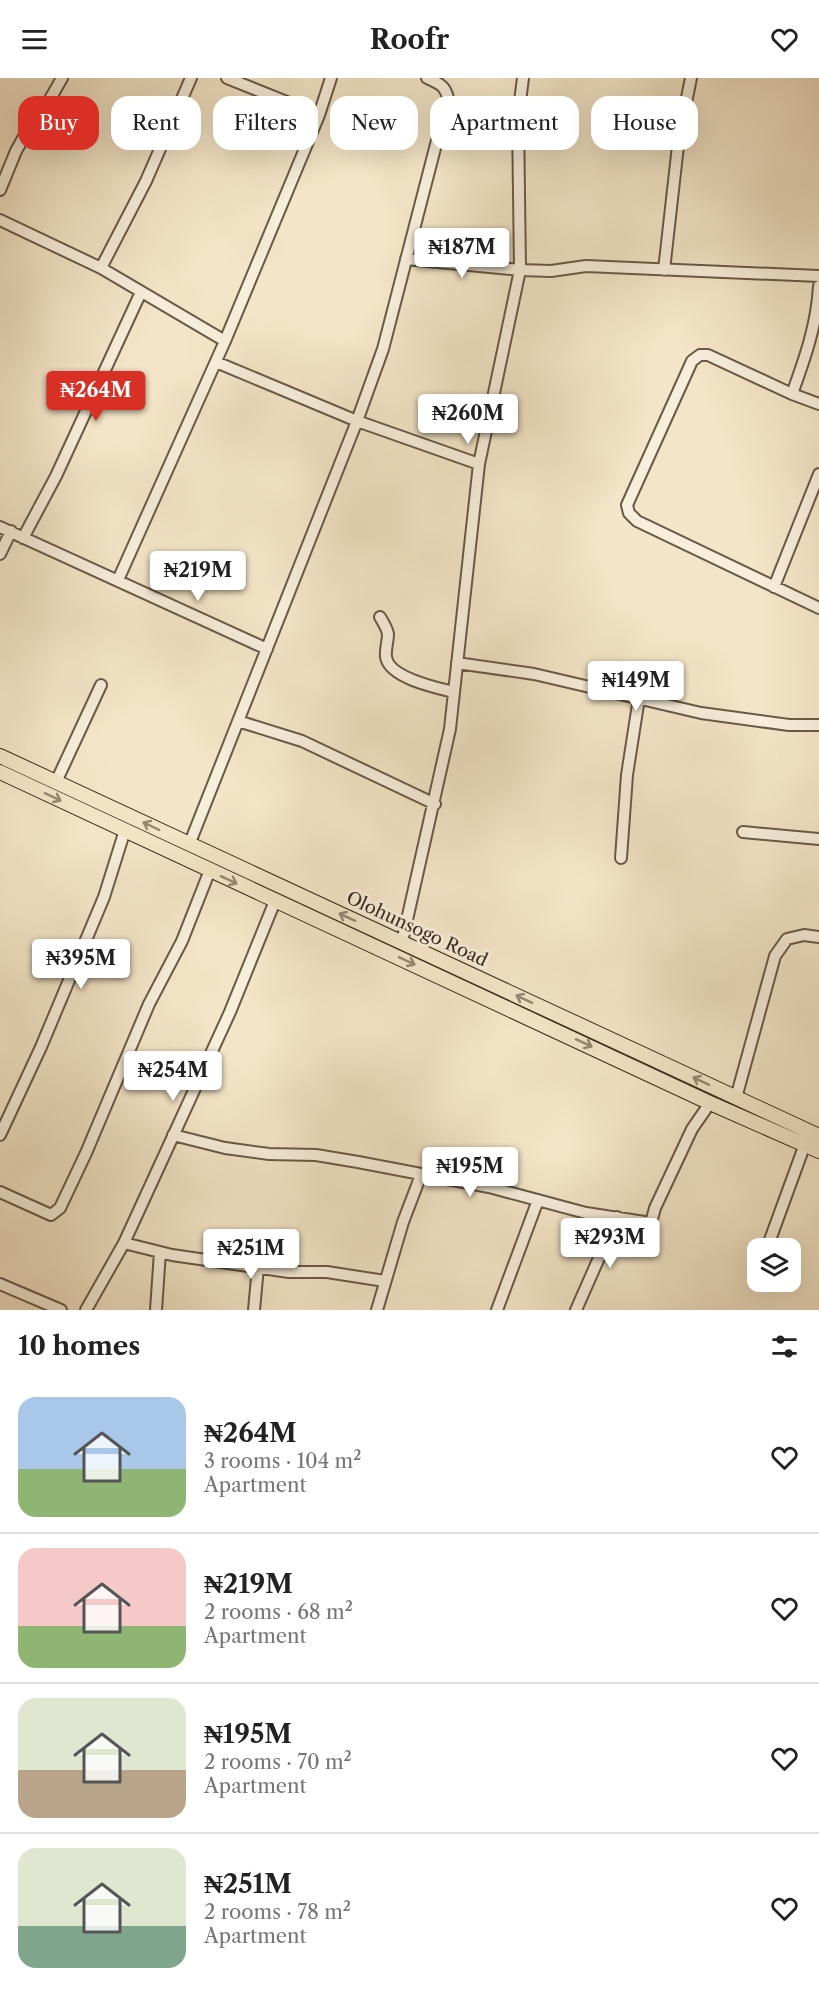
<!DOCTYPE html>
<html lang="en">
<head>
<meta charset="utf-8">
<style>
	body { margin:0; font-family:"Libre Caslon Text",serif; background:#f6f6f6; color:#222; height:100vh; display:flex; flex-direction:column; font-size:22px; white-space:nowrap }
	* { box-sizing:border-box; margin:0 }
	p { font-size:20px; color:#767676 }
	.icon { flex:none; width:33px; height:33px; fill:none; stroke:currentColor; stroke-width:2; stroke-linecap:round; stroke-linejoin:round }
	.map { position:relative; height:1232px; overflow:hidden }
	.panel { display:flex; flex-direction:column; background:#fff; flex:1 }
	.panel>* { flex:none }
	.top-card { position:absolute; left:18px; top:18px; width:783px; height:54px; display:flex; gap:12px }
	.fabs { position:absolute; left:747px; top:1160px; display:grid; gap:12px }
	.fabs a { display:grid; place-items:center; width:54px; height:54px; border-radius:12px; background:#fff; box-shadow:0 6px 24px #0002; font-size:30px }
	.price { position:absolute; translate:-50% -51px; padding:0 14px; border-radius:6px; background:#fff; color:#222; font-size:20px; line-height:39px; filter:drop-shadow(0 2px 3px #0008) }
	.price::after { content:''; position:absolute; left:50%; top:36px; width:18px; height:14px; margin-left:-9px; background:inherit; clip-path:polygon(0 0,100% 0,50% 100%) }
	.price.current { background:#d93025; color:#fff }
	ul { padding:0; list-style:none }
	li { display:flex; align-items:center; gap:18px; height:150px; padding:0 18px }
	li+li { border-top:2px solid #e0e0e0 }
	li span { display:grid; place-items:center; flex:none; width:168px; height:120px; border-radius:18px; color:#555 }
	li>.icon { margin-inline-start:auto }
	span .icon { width:72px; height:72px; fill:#fffc; stroke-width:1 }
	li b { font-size:26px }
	h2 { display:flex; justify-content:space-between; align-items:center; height:72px; padding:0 18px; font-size:26px }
	.chip { padding:0 21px; border-radius:18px; background:#fff; box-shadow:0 6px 24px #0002; font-size:21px; line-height:54px }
	.chip.current { background:#d93025; color:#fff }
	header { display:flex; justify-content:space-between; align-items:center; height:78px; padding:0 18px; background:#fff; font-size:27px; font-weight:700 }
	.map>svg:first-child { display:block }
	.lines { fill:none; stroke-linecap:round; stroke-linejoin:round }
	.minor-casing { stroke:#695a47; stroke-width:14 }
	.major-casing { stroke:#3b2b1c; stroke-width:16 }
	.minor { stroke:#f7eedb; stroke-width:10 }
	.major { stroke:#f3e5c7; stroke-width:14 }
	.oneway { stroke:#978872 }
	.labels { text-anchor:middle; stroke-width:6; stroke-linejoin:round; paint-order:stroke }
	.street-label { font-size:18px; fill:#3b2b1c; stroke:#f7eedb }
</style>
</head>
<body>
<header><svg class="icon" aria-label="menu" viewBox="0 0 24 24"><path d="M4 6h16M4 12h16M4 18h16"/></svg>Roofr<svg class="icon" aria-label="heart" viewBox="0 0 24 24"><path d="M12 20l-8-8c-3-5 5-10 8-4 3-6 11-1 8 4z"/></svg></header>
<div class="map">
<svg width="819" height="1232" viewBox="0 0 819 1232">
	<rect width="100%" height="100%" fill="#f3e5c7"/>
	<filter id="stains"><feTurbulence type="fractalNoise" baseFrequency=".00333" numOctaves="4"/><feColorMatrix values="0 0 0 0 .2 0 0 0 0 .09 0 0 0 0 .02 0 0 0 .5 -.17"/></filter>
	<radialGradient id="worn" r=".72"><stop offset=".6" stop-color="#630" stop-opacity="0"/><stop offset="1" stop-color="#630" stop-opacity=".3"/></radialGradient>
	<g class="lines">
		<defs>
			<path id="minor" d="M227,0l92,37
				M0,112l16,-39 14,-25 15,-18 17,-30
				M0,142l101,48 124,73
				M406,181l114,11 -2,-153 5,-39
				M101,190l45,-87 45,-103
				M664,192l15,-133 12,-59
				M819,208c-2,38 -14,72 -27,108l-84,-39h-8l-8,6 -65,144 2,8 8,8 182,87
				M216,284l141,59 122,43
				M792,316l27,10
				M0,449l267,122
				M23,460l33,-62 85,-184
				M0,476l11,-23
				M118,502l107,-239 94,-226 12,-37
				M774,509l45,-113
				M380,539c3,5 7,11 8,17 0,8 -3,15 -2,23 3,21 51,31 68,35
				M457,585l77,11 167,39 88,12h30
				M238,643l64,20 133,63
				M56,704l45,-97
				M743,754l76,7
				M189,767l168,-424 26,-72 65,-251c-3,-13 -10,-15 -21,-20
				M621,780l6,-83 12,-77
				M402,864l48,-213 29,-265 41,-194 31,1 35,-5 233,10
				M736,1020l39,-142 12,-17 17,-4 15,2
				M0,1057l41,-88 63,-150 21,-67
				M173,1057l52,13 44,6 47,1 42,7 131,25 97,26 65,10 4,-15 37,-79 18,-26
				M0,1114l51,23 9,-7 26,-55 63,-149 33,-63 28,-71
				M124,1165l48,12 117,17h38l58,9
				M767,1170l38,-104
				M0,1206l61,26
				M86,1232l38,-67 106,-231 45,-111
				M156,1232l4,-58
				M254,1232l4,-43
				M377,1232l26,-88 18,-47
				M497,1232l41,-110
				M576,1232l41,-93"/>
			<path id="major" d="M0,678l819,380
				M0,694l710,331 109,48"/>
		</defs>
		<use href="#minor" class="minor-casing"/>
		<use href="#major" class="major-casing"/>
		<use href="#minor" class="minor"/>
		<use href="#major" class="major"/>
	</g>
	<defs><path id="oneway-shaft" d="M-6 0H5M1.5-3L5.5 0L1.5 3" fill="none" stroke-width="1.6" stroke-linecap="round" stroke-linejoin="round" transform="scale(1.5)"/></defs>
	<g class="oneway">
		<use href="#oneway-shaft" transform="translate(53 719) rotate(25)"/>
		<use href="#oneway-shaft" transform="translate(151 748) rotate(-154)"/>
		<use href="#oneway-shaft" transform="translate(229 802) rotate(25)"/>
		<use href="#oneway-shaft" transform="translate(347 839) rotate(-155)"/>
		<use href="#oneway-shaft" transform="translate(407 883) rotate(25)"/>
		<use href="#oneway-shaft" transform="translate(524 921) rotate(-155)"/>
		<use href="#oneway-shaft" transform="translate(584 965) rotate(25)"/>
		<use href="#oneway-shaft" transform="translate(701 1003) rotate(-155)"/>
	</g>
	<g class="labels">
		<g class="street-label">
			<text transform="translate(417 851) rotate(25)" y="6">Olohunsogo Road</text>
		</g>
	</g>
	<rect width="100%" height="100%" filter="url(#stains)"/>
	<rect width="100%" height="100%" fill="url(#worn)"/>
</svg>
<div class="fabs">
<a><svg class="icon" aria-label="layers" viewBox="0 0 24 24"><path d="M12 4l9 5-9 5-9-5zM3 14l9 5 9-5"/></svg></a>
</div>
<b class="price" style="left:462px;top:201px">₦187M</b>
<b class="price current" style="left:96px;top:344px">₦264M</b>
<b class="price" style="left:468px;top:367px">₦260M</b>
<b class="price" style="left:198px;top:524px">₦219M</b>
<b class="price" style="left:636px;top:634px">₦149M</b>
<b class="price" style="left:81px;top:912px">₦395M</b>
<b class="price" style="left:173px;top:1024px">₦254M</b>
<b class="price" style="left:470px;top:1120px">₦195M</b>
<b class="price" style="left:610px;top:1191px">₦293M</b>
<b class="price" style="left:251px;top:1202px">₦251M</b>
<div class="top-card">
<a class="chip current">Buy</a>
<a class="chip">Rent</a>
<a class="chip">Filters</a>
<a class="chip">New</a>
<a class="chip">Apartment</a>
<a class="chip">House</a>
</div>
</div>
<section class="panel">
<h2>10 homes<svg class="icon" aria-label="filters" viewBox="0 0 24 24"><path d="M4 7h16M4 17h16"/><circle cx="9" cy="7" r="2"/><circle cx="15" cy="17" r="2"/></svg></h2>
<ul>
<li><span style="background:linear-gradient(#a9c7e8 60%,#8fb573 0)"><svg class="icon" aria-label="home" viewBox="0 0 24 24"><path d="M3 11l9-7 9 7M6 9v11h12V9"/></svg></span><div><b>₦264M</b><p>3 rooms · 104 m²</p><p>Apartment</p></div><svg class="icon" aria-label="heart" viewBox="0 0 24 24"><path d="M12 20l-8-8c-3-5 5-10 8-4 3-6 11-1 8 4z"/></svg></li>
<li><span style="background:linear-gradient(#f6c9c9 65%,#8fb573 0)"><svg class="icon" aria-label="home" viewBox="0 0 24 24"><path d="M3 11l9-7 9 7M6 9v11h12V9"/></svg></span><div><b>₦219M</b><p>2 rooms · 68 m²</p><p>Apartment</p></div><svg class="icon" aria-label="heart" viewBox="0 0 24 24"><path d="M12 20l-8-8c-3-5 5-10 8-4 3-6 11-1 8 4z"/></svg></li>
<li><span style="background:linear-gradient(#dfe7d0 60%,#b9a48a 0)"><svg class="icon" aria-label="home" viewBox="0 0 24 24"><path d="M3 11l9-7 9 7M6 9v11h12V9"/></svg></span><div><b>₦195M</b><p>2 rooms · 70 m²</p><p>Apartment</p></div><svg class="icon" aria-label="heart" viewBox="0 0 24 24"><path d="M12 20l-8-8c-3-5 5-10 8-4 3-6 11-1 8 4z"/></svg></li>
<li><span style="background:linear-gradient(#dfe7d0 65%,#7fa58c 0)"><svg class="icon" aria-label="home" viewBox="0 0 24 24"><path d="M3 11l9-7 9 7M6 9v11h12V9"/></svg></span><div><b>₦251M</b><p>2 rooms · 78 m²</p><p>Apartment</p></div><svg class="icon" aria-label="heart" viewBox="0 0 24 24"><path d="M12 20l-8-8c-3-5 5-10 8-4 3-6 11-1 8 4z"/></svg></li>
</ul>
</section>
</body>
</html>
